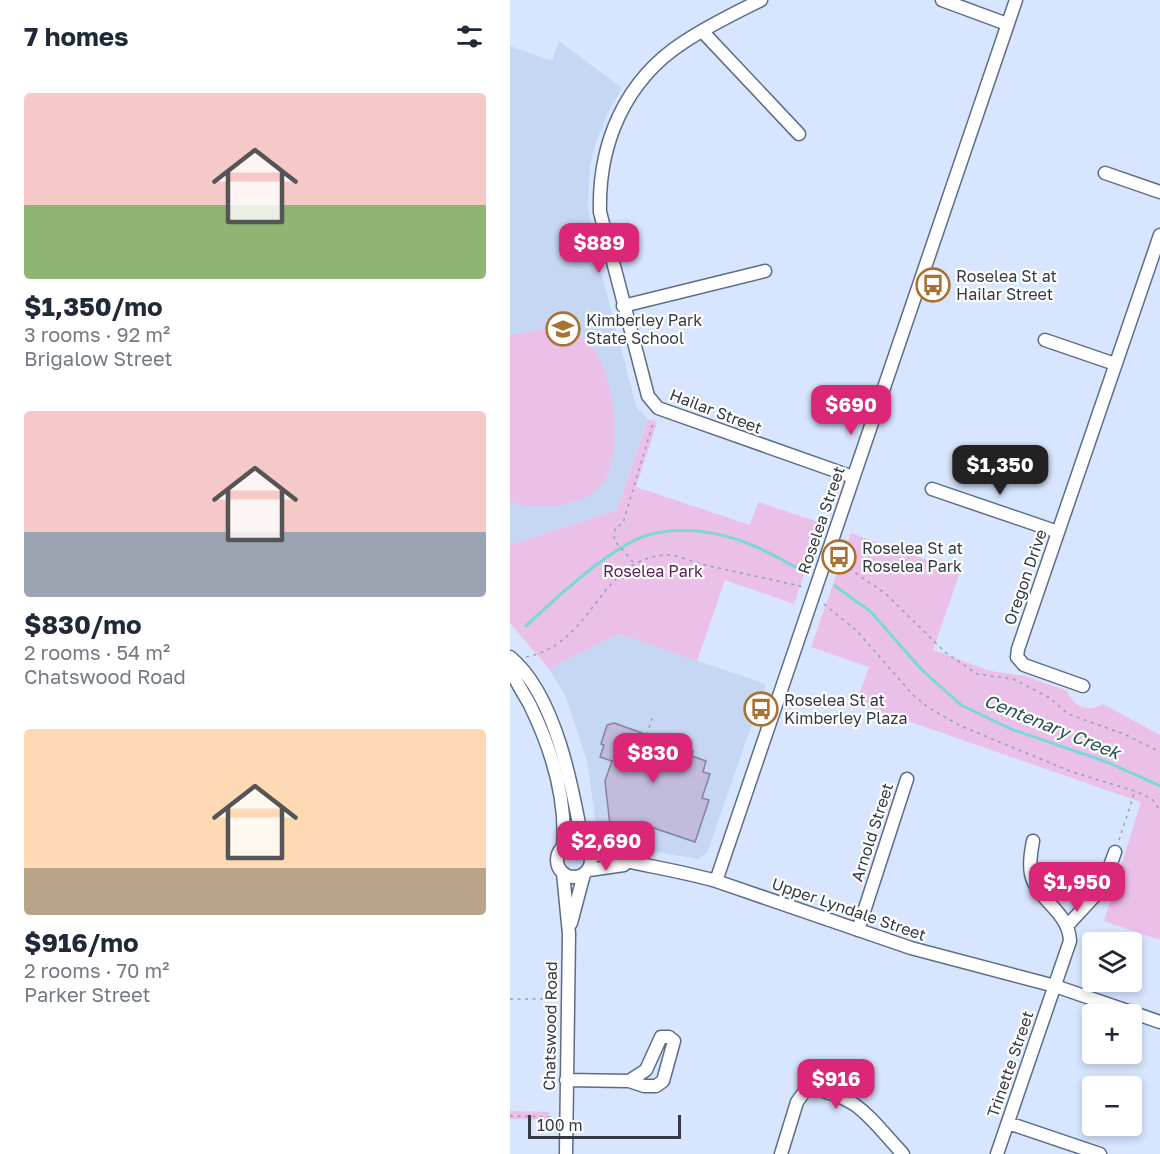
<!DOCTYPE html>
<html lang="en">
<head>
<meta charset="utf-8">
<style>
	body { margin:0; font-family:"Golos Text",sans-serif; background:#f6f6f7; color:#1f2937; height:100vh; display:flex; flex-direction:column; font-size:22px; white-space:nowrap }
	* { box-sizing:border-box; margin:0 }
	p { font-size:20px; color:#747a83 }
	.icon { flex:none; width:33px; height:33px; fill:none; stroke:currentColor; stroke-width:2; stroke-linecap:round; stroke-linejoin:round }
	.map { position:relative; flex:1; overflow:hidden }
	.details { display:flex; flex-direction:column; background:#fff; width:510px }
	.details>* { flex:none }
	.tools { position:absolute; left:572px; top:932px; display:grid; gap:12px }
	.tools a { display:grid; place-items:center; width:60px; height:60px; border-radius:6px; background:#fff; box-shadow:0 3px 9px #0003; font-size:30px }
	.scale { position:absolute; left:18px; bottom:15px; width:153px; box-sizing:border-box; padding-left:6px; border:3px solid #333a46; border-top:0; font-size:16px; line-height:21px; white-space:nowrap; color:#333a46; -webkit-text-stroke:4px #fff; paint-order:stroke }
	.price { position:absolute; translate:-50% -51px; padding:0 14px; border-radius:12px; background:#db2777; color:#fff; font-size:20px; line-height:39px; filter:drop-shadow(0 2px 3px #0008) }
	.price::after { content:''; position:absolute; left:50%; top:36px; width:18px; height:14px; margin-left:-9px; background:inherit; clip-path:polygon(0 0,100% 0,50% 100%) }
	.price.current { background:#222; color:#fff }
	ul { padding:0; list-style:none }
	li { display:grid; align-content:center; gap:12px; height:318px; padding:0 24px }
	li span { display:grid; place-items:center; height:186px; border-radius:6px; color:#555 }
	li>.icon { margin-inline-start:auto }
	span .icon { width:108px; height:108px; fill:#fffc; stroke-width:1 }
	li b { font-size:26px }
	h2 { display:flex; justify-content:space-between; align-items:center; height:72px; padding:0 24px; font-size:26px }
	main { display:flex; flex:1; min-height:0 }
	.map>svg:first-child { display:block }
	.built { fill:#c6d7f4 }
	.green { fill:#eabfe8 }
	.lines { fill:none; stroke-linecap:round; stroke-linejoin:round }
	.stream { stroke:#7ad9d8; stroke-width:3 }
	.building { fill:#c1bbdc; stroke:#8781a0; stroke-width:1.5 }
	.minor-casing { stroke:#5d6d88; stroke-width:15 }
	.path { stroke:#949fb3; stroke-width:1.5; stroke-dasharray:3 4.5; stroke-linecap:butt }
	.minor { stroke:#fff; stroke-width:12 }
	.labels { text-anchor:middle; stroke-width:4.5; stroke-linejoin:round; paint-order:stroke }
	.poi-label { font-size:16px; fill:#333a46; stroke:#fff; text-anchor:start }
	.street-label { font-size:16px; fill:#333a46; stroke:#fff }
	.park-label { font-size:16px; fill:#5c205d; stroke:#fff }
	.water-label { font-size:18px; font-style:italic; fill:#265251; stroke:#fff }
</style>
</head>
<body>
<main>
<section class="details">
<h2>7 homes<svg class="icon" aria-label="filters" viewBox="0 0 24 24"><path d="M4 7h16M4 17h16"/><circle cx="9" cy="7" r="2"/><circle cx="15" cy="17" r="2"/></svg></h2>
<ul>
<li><span style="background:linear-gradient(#f6c9c9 60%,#8fb573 0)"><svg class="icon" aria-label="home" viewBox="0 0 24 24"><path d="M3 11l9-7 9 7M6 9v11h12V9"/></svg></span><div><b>$1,350/mo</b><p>3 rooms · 92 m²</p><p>Brigalow Street</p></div></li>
<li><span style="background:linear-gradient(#f6c9c9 65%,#9aa5b1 0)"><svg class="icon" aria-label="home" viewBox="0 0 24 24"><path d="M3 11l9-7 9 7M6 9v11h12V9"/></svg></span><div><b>$830/mo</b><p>2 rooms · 54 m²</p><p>Chatswood Road</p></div></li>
<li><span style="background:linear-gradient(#ffd9b3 75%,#b9a48a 0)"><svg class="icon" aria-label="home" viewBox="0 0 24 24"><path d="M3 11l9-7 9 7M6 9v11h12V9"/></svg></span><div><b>$916/mo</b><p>2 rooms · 70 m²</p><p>Parker Street</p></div></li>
</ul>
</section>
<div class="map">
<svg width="650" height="1154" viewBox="0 0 650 1154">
	<rect width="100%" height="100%" fill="#d7e5fe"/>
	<path class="built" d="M49,41l63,47 -14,24 -12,31 -6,22 -2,42 8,45 40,154 12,13 -31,91 -107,35v-499l42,15z
		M109,634l147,50 -59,169 -9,6 -65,-11 -24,-1 -10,-4 -12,-82 -21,-64 -17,-28z"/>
	<path class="green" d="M44,328c9,3 23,5 30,11 31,24 40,111 20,143 -17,27 -67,28 -94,20v-167z
		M138,419l9,4 -21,64 114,38 8,-23 63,21 -27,81 -69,-24 -28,81 -78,-27 -70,35 -39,-46v-78l107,-35z
		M341,533l109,39 -27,78 57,21 35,5 42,15c7,16 20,22 36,13l57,31v205l-56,-19 37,-119 -285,-99 13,-36 -58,-20z
		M0,1111l39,1v8l-39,-1z"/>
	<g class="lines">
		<path class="stream" d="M325,586l35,25 52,59 39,35 50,24 96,33 53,24
			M16,626c29,-27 85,-80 122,-91 31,-9 69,-4 99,8 19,7 36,18 54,27"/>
	</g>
	<path class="building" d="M104,723l79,28 -1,5 14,5 -3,11 7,2 -8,24 7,2 -14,42 -59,-20 -4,11 -22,-8 -5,-44 7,-20 -12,-4 4,-12 -3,-1 6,-19z"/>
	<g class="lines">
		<defs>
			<path id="minor" d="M251,0c-26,13 -53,26 -77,42 -59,38 -86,102 -84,170l48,184 10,12 195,69
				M432,0l65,24
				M192,31l97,103
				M595,173l55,19
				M113,306l142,-35
				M535,340l70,24
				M422,489l126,43
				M0,657c46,38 63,132 73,189
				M0,668c5,13 13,24 20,37 21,43 37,95 33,144
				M573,686l-59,-21 -7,-8 1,-8 142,-414
				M47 860a17 17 0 1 1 34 0a17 17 0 1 1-34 0Z
				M79,852c42,12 85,17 127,29l195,67 144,38 105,36
				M79,870l35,-5
				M53,873l6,61 -3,220
				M206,881l300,-881
				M61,923l13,-49
				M557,926l35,-38 13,-36
				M348,930l49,-151
				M56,1080l63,1 15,5h12l7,-5 11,-40 -5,-4h-8l-15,33 -17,11
				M498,1123l92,31
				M271,1154l16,-52 10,-14c52,7 62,30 96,66
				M487,1154l73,-213c-1,-30 -33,-40 -39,-67 -2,-11 0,-22 2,-33"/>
		</defs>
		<use href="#minor" class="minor-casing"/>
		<path class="path" d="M327,560l49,34 59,58 32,22 36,5 37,19 18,16 56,20 36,18
			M123,562l-19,-22 1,-12 8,-5 31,-103
			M314,604l33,27 56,64 16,13 32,18 111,46 63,19 17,8 8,11
			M16,657c68,-13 72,-97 139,-102 11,-1 25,6 36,9 34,8 69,15 103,23
			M137,735l5,-17
			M609,840l16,-49
			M0,999h44
			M0,1116l43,1"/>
		<use href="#minor" class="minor"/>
	</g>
	<defs>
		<symbol id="bus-ring" viewBox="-11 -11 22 22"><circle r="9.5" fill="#fff" stroke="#aa712f" stroke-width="1.5"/><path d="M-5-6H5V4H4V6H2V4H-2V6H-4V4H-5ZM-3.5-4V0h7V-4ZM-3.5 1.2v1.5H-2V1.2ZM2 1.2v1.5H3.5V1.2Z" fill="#aa712f"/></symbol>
		<symbol id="school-ring" viewBox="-11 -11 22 22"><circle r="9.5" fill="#fff" stroke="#aa712f" stroke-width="1.5"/><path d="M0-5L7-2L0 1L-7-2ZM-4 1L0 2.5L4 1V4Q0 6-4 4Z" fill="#aa712f"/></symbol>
	</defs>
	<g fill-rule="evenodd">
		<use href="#bus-ring" x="404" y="266" width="38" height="38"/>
		<use href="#school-ring" x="34" y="310" width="38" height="38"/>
		<use href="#bus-ring" x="310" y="538" width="38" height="38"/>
		<use href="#bus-ring" x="232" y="690" width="38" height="38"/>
	</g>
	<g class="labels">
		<g class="poi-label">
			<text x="446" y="282">Roselea St at<tspan x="446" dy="18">Hailar Street</tspan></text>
			<text x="76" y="326">Kimberley Park<tspan x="76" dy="18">State School</tspan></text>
			<text x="352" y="554">Roselea St at<tspan x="352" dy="18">Roselea Park</tspan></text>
			<text x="274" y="706">Roselea St at<tspan x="274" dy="18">Kimberley Plaza</tspan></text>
		</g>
		<g class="street-label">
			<text transform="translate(206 411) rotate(21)" y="6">Hailar Street</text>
			<text transform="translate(311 520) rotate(-71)" y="6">Roselea Street</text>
			<text transform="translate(515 577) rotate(-71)" y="6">Oregon Drive</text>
			<text transform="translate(362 832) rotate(-72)" y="6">Arnold Street</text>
			<text transform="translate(339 909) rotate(19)" y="6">Upper Lyndale Street</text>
			<text transform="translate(40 1026) rotate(-89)" y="6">Chatswood Road</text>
			<text transform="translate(500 1064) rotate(-71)" y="6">Trinette Street</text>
		</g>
		<g class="park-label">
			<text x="143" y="577">Roselea Park</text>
		</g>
		<g class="water-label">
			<text transform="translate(542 727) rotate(22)" y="6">Centenary Creek</text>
		</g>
	</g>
</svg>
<div class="tools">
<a><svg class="icon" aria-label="layers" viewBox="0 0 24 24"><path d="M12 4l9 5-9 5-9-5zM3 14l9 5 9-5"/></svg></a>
<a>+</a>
<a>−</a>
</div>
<div class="scale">100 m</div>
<b class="price" style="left:89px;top:274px">$889</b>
<b class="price" style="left:341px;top:436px">$690</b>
<b class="price current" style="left:490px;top:496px">$1,350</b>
<b class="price" style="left:143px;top:784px">$830</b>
<b class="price" style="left:96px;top:872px">$2,690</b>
<b class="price" style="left:567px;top:913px">$1,950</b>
<b class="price" style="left:326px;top:1110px">$916</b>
</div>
</main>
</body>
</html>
